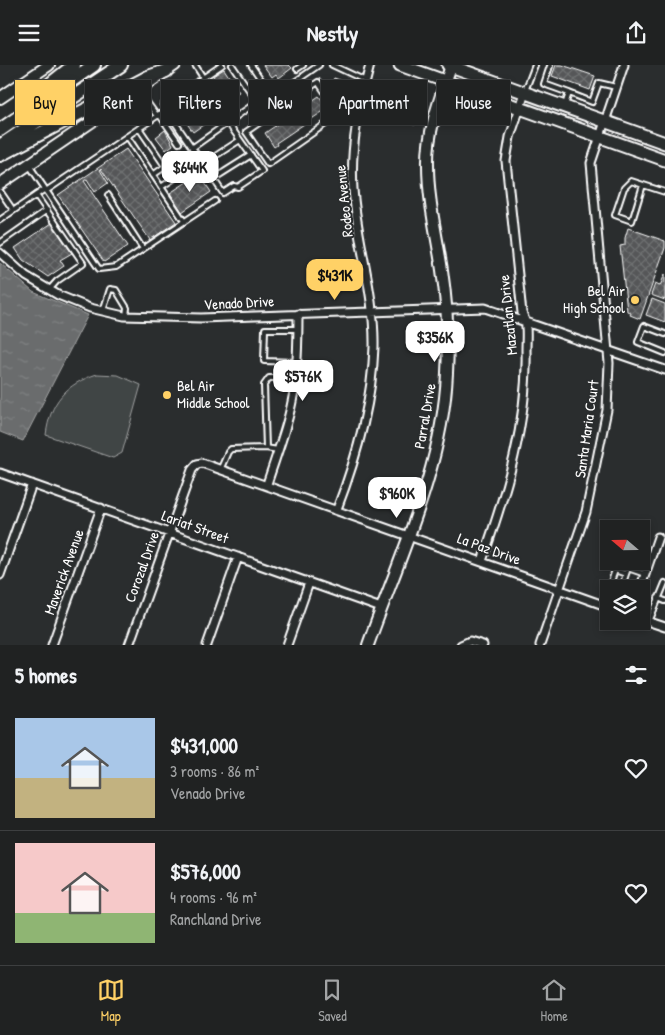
<!DOCTYPE html>
<html lang="en">
<head>
<meta charset="utf-8">
<style>
	body { margin:0; font-family:"Patrick Hand",sans-serif; background:#282a2a; color:#f1f3f6; height:100vh; display:flex; flex-direction:column; font-size:19px; white-space:nowrap }
	* { box-sizing:border-box; margin:0 }
	p { font-size:16px; color:#a2a4a5 }
	.icon { flex:none; width:28px; height:28px; fill:none; stroke:currentColor; stroke-width:2; stroke-linecap:round; stroke-linejoin:round }
	.map { position:relative; height:580px; overflow:hidden }
	.drawer { display:flex; flex-direction:column; background:#202222; flex:1 }
	.drawer>* { flex:none }
	.banner { position:absolute; left:15px; top:15px; width:635px; height:45px; display:flex; gap:10px }
	.needle { width:32px; rotate:290deg }
	.tools { position:absolute; left:600px; top:455px; display:grid; gap:10px }
	.tools a { display:grid; place-items:center; width:50px; height:50px; border-radius:0px; background:#202222; box-shadow:0 2px 8px #0003,0 0 0 1px #3d3f40; font-size:25px }
	.price { position:absolute; translate:-50% -42px; padding:0 11px; border-radius:10px; background:#fff; color:#222; font-size:16px; line-height:32px; filter:drop-shadow(0 1px 2px #0008) }
	.price::after { content:''; position:absolute; left:50%; top:30px; width:15px; height:11px; margin-left:-8px; background:inherit; clip-path:polygon(0 0,100% 0,50% 100%) }
	.price.on { background:#ffd166; color:#111 }
	ul { padding:0; list-style:none }
	li { display:flex; align-items:center; gap:15px; height:125px; padding:0 15px }
	li+li { border-top:1px solid #3d3f40 }
	li span { display:grid; place-items:center; flex:none; width:140px; height:100px; border-radius:0px; color:#555 }
	li>.icon { margin-inline-start:auto }
	span .icon { width:60px; height:60px; fill:#fffc; stroke-width:1 }
	li b { font-size:21px }
	h2 { display:flex; justify-content:space-between; align-items:center; height:60px; padding:0 15px; font-size:21px }
	.pill { padding:0 18px; border-radius:0px; background:#202222; box-shadow:0 2px 8px #0003,0 0 0 1px #3d3f40; font-size:18px; line-height:45px }
	.pill.on { background:#ffd166; color:#111 }
	header { display:flex; justify-content:space-between; align-items:center; height:65px; padding:0 15px; background:#202222; font-size:22px; font-weight:800 }
	.tabs { display:flex; justify-content:space-around; align-items:center; height:70px; border-top:1px solid #3d3f40; background:#202222; font-size:14px; color:#a2a4a5 }
	.tabs a { display:grid; justify-items:center; gap:2px }
	.tabs .on { color:#ffd166 }
	.map>svg:first-child { display:block }
	.park { fill:#414445; stroke:#a0a2a2 }
	.water { fill:url(#water-ripples); stroke:#a6a7a7 }
	.building { fill:url(#building-cross-hatch); stroke:#fff }
	.lines { fill:none; stroke-linecap:round; stroke-linejoin:round }
	.lane-casing { stroke:#fff; stroke-width:8 }
	.street-casing { stroke:#fff; stroke-width:11 }
	.secondary-casing { stroke:#fff; stroke-width:14 }
	.primary-casing { stroke:#fff; stroke-width:15 }
	.highway-casing { stroke:#fff; stroke-width:16 }
	.lane { stroke:#2a2d2e; stroke-width:4 }
	.street { stroke:#2a2d2e; stroke-width:7 }
	.secondary { stroke:#2a2d2e; stroke-width:10 }
	.primary { stroke:#2a2d2e; stroke-width:11 }
	.highway { stroke:#2a2d2e; stroke-width:12 }
	.poi-dot { fill:#ffd166; stroke:#2a2d2e; stroke-width:2 }
	.labels { text-anchor:middle; stroke-width:4; stroke-linejoin:round; paint-order:stroke }
	.street-label { font-size:15px; fill:#fff; stroke:#2a2d2e }
	.poi-label { font-size:15px; fill:#fff; stroke:#2a2d2e; text-anchor:end }
</style>
</head>
<body>
<header><svg class="icon" aria-label="menu" viewBox="0 0 24 24"><path d="M4 6h16M4 12h16M4 18h16"/></svg>Nestly<svg class="icon" aria-label="share" viewBox="0 0 24 24"><path d="M12 15V3M7 8l5-5 5 5M5 13v7h14v-7"/></svg></header>
<div class="map">
<svg width="665" height="580" viewBox="0 0 665 580">
	<defs>
		<pattern id="water-ripples" width="26" height="14" patternUnits="userSpaceOnUse" patternTransform="scale(1.25)"><rect width="26" height="14" fill="#6a6c6d"/><path d="M2 4q2-2 4 0t4 0M15 11q2-2 4 0t4 0" fill="none" stroke="#808283"/></pattern>
		<pattern id="building-cross-hatch" width="8" height="8" patternUnits="userSpaceOnUse" patternTransform="scale(1.25)"><rect width="8" height="8" fill="#555758"/><path d="M0 0l8 8M0 8l8-8" fill="none" stroke="#6e7071"/></pattern>
	</defs>
	<rect width="100%" height="100%" fill="#2a2d2e"/>
	<filter id="ink" filterUnits="userSpaceOnUse"><feTurbulence type="fractalNoise" baseFrequency=".02" numOctaves="2"/><feDisplacementMap in="SourceGraphic" scale="10" xChannelSelector="R" yChannelSelector="G"/><feConvolveMatrix kernelMatrix="1 2 1 2 8 2 1 2 1" color-interpolation-filters="sRGB"/></filter>
	<g filter="url(#ink)">
		<path class="park" d="M97,309l21,1 23,10 -19,68 -9,5 -67,-23c4,-33 20,-51 51,-61z"/>
		<path class="water" d="M0,198l33,29 55,23 -65,126 -23,-9z"/>
		<path class="building" d="M263,0h26l3,3 -13,10 -3,-4 -4,3z
			M556,0h6l33,11 -5,14 -38,-14z
			M224,4l15,23 -11,7 -15,-23z
			M334,13l14,5 -5,13 -14,-5z
			M385,23l36,7 -6,30 -20,-4v-2l-10,-2v-4l-4,-1z
			M319,31l7,10 -2,1 1,3 -49,33 1,2 -3,2 -9,-14z
			M199,35l3,4 4,-3 10,15 -23,16 -12,-17 3,-2 -4,-5 9,-6 2,3z
			M165,65l8,15 -7,5 -10,-13z
			M126,84l50,73 -26,18 -49,-71 -1,1 8,13 -13,9 -8,-13 -3,2 44,65 -24,16 -46,-67z
			M199,109l12,18 -29,20 -12,-19z
			M52,158l20,30 -12,7 4,6 -16,11 -25,-17 -8,-12z
			M628,163l37,13v7l-25,71 -10,-4 1,-2 -4,-2 -7,-65 5,-1v-7z
			M665,209v26l-14,-5 4,-11 5,2z
			M652,234l13,5v18l-19,-7z"/>
		<g class="lines">
			<defs>
				<path id="lane" d="M195,0l36,56
					M222,0l-59,40 60,88 11,-7 4,1 24,-16 -34,-48
					M232,0l28,41
					M251,0l30,43
					M332,0l34,16
					M550,1l-6,18 25,9 -4,12
					M297,4l6,-4
					M318,17l22,32 -72,50 -22,-32z
					M139,26l18,25
					M525,26l10,-26
					M569,28l23,9 7,-19 17,4
					M159,49l20,29
					M139,63l26,38
					M127,71l57,85
					M192,83l62,-44 6,2 59,-41
					M203,99l37,-24
					M29,100l70,104 17,-2 99,-66
					M153,110l30,-21
					M213,114l38,-24
					M643,120l-11,36 -17,-6 9,-27 7,-7 34,11
					M161,122l33,-21
					M0,126l13,19
					M46,126l120,-81
					M36,130l47,68 -26,18 -8,9
					M108,130l35,54
					M0,155l45,-31
					M0,178l47,-33
					M103,246l7,-22 6,1 11,18 -1,8
					M665,269l-21,-8 -6,16 27,11
					M296,297l-32,-1 1,-32h33
					M278,385l-12,-2 -2,-63 5,-7h27
					M221,403l7,-16 3,-3 35,-1
					M626,509l2,-6 17,6
					M658,533l7,3
					M603,540l12,-35 11,4 -5,15
					M649,557l16,-39"/>
				<path id="street" d="M0,188l26,23 32,19 32,13 34,8 77,2 284,-10 180,62
					M0,408l381,135
					M267,419c10,-31 22,-61 27,-93 4,-25 4,-51 4,-77
					M337,444c20,-52 35,-106 37,-162 1,-54 -17,-105 -21,-158 -3,-43 6,-83 17,-124
					M482,496c24,-68 46,-138 44,-211 0,-13 2,-26 -4,-37l-16,-152 4,-24 15,-44
					M0,510l32,-91
					M640,524l18,-52
					M641,554l24,8
					M52,580l49,-137
					M129,580l63,-175 5,-6 5,-1 407,144
					M207,580l31,-88
					M287,580l22,-62
					M461,580l9,-4 13,4
					M540,580l46,-133 21,-102 2,-47 -18,-200 33,-98"/>
				<path id="secondary" d="M0,33l49,-33
					M0,119l175,-119
					M368,580c31,-87 75,-178 79,-272 2,-35 0,-69 -5,-103 -5,-34 -14,-69 -14,-105 -1,-34 12,-67 23,-99"/>
				<path id="primary" d="M400,0l265,95
					M448,0l217,78"/>
				<path id="highway" d="M23,41l51,-41
					M0,65l94,-65
					M0,81l121,-81
					M0,90l148,-78 18,-6"/>
			</defs>
			<use href="#lane" class="lane-casing"/>
			<use href="#street" class="street-casing"/>
			<use href="#secondary" class="secondary-casing"/>
			<use href="#primary" class="primary-casing"/>
			<use href="#highway" class="highway-casing"/>
			<use href="#lane" class="lane"/>
			<use href="#street" class="street"/>
			<use href="#secondary" class="secondary"/>
			<use href="#primary" class="primary"/>
			<use href="#highway" class="highway"/>
		</g>
	</g>
	<g class="poi-dot">
		<circle cx="635" cy="235" r="5"/>
		<circle cx="167" cy="330" r="5"/>
	</g>
	<g class="labels">
		<g class="street-label">
			<text transform="translate(344 136) rotate(-96)" y="5">Rodeo Avenue</text>
			<text transform="translate(239 238) rotate(-3)" y="5">Venado Drive</text>
			<text transform="translate(508 250) rotate(-96)" y="5">Mazatlan Drive</text>
			<text transform="translate(425 351) rotate(-80)" y="5">Parral Drive</text>
			<text transform="translate(587 364) rotate(-82)" y="5">Santa Maria Court</text>
			<text transform="translate(195 462) rotate(20)" y="5">Lariat Street</text>
			<text transform="translate(489 484) rotate(20)" y="5">La Paz Drive</text>
			<text transform="translate(142 502) rotate(-70)" y="5">Corozal Drive</text>
			<text transform="translate(64 507) rotate(-70)" y="5">Maverick Avenue</text>
		</g>
		<g class="poi-label">
			<text x="625" y="231">Bel Air<tspan x="625" dy="17">High School</tspan></text>
			<text x="177" y="326" text-anchor="start">Bel Air<tspan x="177" dy="17">Middle School</tspan></text>
		</g>
	</g>
</svg>
<div class="tools">
<a><svg class="needle" viewBox="-14 -14 28 28"><path d="M0-13l5 13h-10z" fill="#e53935"/><path d="M0 13l5-13h-10z" fill="#a2a4a5"/></svg></a>
<a><svg class="icon" aria-label="layers" viewBox="0 0 24 24"><path d="M12 4l9 5-9 5-9-5zM3 14l9 5 9-5"/></svg></a>
</div>
<b class="price" style="left:190px;top:128px">$644K</b>
<b class="price on" style="left:335px;top:236px">$431K</b>
<b class="price" style="left:435px;top:298px">$356K</b>
<b class="price" style="left:303px;top:337px">$576K</b>
<b class="price" style="left:397px;top:454px">$960K</b>
<div class="banner">
<a class="pill on">Buy</a>
<a class="pill">Rent</a>
<a class="pill">Filters</a>
<a class="pill">New</a>
<a class="pill">Apartment</a>
<a class="pill">House</a>
</div>
</div>
<section class="drawer">
<h2>5 homes<svg class="icon" aria-label="filters" viewBox="0 0 24 24"><path d="M4 7h16M4 17h16"/><circle cx="9" cy="7" r="2"/><circle cx="15" cy="17" r="2"/></svg></h2>
<ul>
<li><span style="background:linear-gradient(#a9c7e8 60%,#c2b280 0)"><svg class="icon" aria-label="home" viewBox="0 0 24 24"><path d="M3 11l9-7 9 7M6 9v11h12V9"/></svg></span><div><b>$431,000</b><p>3 rooms · 86 m²</p><p>Venado Drive</p></div><svg class="icon" aria-label="heart" viewBox="0 0 24 24"><path d="M12 20l-8-8c-3-5 5-10 8-4 3-6 11-1 8 4z"/></svg></li>
<li><span style="background:linear-gradient(#f6c9c9 70%,#8fb573 0)"><svg class="icon" aria-label="home" viewBox="0 0 24 24"><path d="M3 11l9-7 9 7M6 9v11h12V9"/></svg></span><div><b>$576,000</b><p>4 rooms · 96 m²</p><p>Ranchland Drive</p></div><svg class="icon" aria-label="heart" viewBox="0 0 24 24"><path d="M12 20l-8-8c-3-5 5-10 8-4 3-6 11-1 8 4z"/></svg></li>
</ul>
</section>
<nav class="tabs">
<a class="on"><svg class="icon" aria-label="map" viewBox="0 0 24 24"><path d="M3 6l6-2 6 2 6-2v14l-6 2-6-2-6 2zM9 4v14M15 6v14"/></svg>Map</a>
<a><svg class="icon" aria-label="saved" viewBox="0 0 24 24"><path d="M7 4h10v16l-5-4-5 4z"/></svg>Saved</a>
<a><svg class="icon" aria-label="home" viewBox="0 0 24 24"><path d="M3 11l9-7 9 7M6 9v11h12V9"/></svg>Home</a>
</nav>
</body>
</html>
